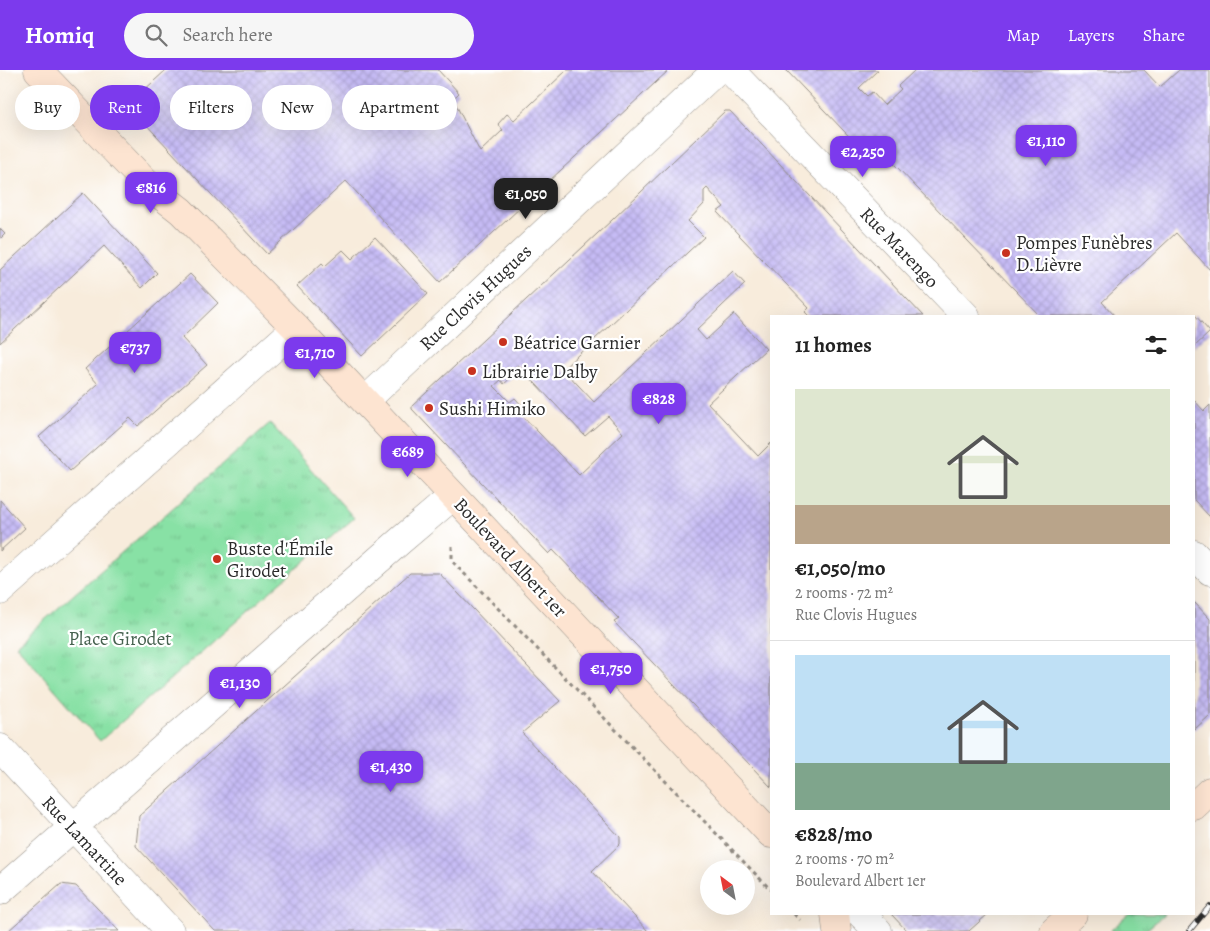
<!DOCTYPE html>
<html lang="en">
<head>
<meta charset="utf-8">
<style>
	body { margin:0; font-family:Alegreya,serif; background:#f6f6f6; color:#222; height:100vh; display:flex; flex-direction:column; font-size:19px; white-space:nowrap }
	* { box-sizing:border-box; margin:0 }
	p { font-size:16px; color:#767676 }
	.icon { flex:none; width:28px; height:28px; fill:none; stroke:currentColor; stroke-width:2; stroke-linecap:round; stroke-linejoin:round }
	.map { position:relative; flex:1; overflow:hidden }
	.details { position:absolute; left:770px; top:245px; width:425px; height:600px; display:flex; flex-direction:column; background:#fff; border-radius:0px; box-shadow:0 5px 20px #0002 }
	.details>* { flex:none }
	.banner { position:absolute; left:15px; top:15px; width:475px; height:45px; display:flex; gap:10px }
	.needle { width:32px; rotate:328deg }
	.controls { position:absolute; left:700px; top:790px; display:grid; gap:10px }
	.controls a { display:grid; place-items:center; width:55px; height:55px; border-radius:50%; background:#fff; box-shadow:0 5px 20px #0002; font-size:25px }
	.price { position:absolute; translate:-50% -42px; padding:0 11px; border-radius:10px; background:#7c3aed; color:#fff; font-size:16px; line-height:32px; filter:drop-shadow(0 1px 2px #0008) }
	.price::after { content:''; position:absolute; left:50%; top:30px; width:15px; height:11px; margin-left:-8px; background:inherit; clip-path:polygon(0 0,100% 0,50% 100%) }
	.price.selected { background:#222; color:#fff }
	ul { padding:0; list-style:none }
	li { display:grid; align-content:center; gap:10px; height:265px; padding:0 25px }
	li+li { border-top:1px solid #e0e0e0 }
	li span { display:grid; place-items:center; height:155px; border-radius:0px; color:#555 }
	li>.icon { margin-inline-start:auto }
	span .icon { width:90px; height:90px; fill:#fffc; stroke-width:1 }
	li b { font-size:21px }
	h2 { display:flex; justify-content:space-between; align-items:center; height:60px; padding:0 25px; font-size:21px }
	.pill { padding:0 18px; border-radius:22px; background:#fff; box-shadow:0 5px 20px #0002; font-size:18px; line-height:45px }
	.pill.selected { background:#7c3aed; color:#fff }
	header { display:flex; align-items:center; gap:30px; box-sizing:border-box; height:70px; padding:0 25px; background:#7c3aed; color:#fff }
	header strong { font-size:24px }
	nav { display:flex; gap:28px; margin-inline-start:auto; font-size:18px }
	.search { width:350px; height:45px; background:#f6f6f6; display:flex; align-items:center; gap:12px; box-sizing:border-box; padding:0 18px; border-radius:28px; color:#767676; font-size:19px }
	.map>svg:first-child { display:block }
	.grass { fill:url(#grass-tufts); stroke:#5a8668 }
	.building { fill:url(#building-cross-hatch); fill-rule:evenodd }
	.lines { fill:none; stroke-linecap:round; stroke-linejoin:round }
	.minor-casing { stroke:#928c84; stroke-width:29 }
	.secondary-casing { stroke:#928c84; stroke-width:29 }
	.path { stroke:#928c84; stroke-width:3; stroke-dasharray:4 4; stroke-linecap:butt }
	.minor { stroke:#fff; stroke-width:28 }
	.secondary { stroke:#fde4d1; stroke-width:28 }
	.rail-casing { stroke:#2b2b2b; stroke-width:5.5 }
	.rail { stroke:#fff; stroke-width:4; stroke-dasharray:11; stroke-linecap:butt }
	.poi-dot { fill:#c8321e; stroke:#fff; stroke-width:2 }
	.labels { text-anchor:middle; stroke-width:4.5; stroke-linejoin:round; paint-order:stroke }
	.poi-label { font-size:19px; fill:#2b2b2b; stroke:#fff; text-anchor:start }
	.street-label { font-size:19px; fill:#2b2b2b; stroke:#fff }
	.park-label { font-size:19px; fill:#476250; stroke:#fff }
</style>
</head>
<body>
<header>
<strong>Homiq</strong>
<div class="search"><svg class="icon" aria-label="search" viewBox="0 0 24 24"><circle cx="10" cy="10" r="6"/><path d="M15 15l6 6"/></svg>Search here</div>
<nav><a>Map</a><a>Layers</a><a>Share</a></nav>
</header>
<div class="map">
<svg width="1210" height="861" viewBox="0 0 1210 861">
	<defs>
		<pattern id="grass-tufts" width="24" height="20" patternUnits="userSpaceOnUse" patternTransform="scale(1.25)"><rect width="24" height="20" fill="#88e1a5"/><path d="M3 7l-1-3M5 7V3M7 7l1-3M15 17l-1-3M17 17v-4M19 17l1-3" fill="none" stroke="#76c18e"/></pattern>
		<pattern id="building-cross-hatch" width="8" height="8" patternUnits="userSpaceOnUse" patternTransform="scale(1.25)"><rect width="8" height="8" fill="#c6bbf5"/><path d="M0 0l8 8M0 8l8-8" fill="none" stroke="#aaa1d2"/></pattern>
	</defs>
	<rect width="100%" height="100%" fill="#fff"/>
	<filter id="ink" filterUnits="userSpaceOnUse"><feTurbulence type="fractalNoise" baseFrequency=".02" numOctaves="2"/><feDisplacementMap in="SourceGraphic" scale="10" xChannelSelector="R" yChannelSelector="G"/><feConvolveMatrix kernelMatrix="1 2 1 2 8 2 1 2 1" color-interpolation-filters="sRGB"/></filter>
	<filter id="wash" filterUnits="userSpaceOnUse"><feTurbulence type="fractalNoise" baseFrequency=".0096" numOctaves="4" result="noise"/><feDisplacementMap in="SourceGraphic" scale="20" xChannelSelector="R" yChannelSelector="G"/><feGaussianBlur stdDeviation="1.12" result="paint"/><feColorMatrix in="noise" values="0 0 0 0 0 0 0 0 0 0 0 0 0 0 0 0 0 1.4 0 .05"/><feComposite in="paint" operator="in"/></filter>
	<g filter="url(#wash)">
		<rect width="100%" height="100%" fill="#f8ecdc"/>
		<path class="grass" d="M270,353l84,95 -254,223 -84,-96z
			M1129,844h36l-20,17h-35z"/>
		<g id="blocks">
			<path class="building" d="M166,0h272l21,23 -6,6 27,53 23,-22 -5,-6 9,-10 7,6 53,-50h102l-229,212 -94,-101 -79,73 -139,-149z
				M786,0h92l-19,18 8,8 5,-4 12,13 17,-16 -3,-3 17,-16h229l16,17 19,-17h31v200l-34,-37 -74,69 13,14h-75l-169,-176 -9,10z
				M725,41h5l193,205h-114l-4,-4 4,-4 -92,-96 7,-5 -17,-19 -3,3v13l-16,17 16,16 -141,132 31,33 139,-131 12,13 -48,46 9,10 28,-26 32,35 -58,54 50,53 13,-13v344l-157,-165 5,-3 -66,-69 -4,4 -137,-145v-3l200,-186zM518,295l67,71 23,-20 15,17 -44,42 -60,-63 5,-4 -9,-10 -5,4 -16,-16 7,-6 3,4 9,-8 -4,-4z
				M83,123l74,80 -15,15 -38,-42 -104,97v-73z
				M0,159l5,5 -5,5z
				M375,167l53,57 -66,62 -65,-70 25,-23 3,3 18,-16 9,9z
				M190,204l28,29 -36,35 25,27 -69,61 -8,-8 -60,53 -31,-34 59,-53 -13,-15z
				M1195,245l15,17 -16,15v-31z
				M1194,330l10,11 6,-6v112l-16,-17z
				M0,430l25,28 -25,23z
				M410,503h29l121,128 -38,32 98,104v7l-28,27 56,60h-433l-79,-85 3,-30z
				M1194,532l16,17v96l-16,15z
				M61,814l15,2 43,45h-111z
				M891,844h97l-19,17h-62z"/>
		</g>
	</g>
	<g filter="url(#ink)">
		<use href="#blocks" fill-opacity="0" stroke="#928c84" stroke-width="1"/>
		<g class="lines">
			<defs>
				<path id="minor" d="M730,0l236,246
					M365,331l352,-331
					M1194,484l16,17
					M0,521l296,-263
					M0,678l170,183
					M0,821l400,-350 53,-45
					M861,844l17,17"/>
				<path id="secondary" d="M38,0l111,116 32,25 115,117 475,506
					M1194,736l16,-15
					M835,844l2,17
					M1054,861l19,-17"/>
			</defs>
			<use href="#minor" class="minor-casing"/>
			<use href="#secondary" class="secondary-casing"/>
			<path class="path" d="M452,476v15l319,329
				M794,844l6,6"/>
			<use href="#minor" class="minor"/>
			<use href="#secondary" class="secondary"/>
			<defs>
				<path id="rail" d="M1189,861l21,-25"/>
			</defs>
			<use href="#rail" class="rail-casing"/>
			<use href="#rail" class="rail"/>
		</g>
	</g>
	<g class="poi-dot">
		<circle cx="1006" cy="183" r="5"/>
		<circle cx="503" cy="272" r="5"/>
		<circle cx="472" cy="301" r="5"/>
		<circle cx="429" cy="338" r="5"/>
		<circle cx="217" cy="489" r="5"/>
	</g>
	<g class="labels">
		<g class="poi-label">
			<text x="1016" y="179">Pompes Funèbres<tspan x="1016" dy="22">D.Lièvre</tspan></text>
			<text x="513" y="279">Béatrice Garnier</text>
			<text x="482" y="308">Librairie Dalby</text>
			<text x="439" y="345">Sushi Himiko</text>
			<text x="227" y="485">Buste d'Émile<tspan x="227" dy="22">Girodet</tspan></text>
		</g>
		<g class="street-label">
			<text transform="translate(900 177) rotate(46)" y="7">Rue Marengo</text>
			<text transform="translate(475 227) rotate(-43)" y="7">Rue Clovis Hugues</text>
			<text transform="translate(511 487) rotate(47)" y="7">Boulevard Albert 1er</text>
			<text transform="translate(85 770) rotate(47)" y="7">Rue Lamartine</text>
		</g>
		<g class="park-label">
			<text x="120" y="575">Place Girodet</text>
		</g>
	</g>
</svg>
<div class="controls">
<a><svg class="needle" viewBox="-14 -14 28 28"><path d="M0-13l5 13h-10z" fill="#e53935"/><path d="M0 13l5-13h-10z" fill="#767676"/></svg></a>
</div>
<b class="price" style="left:1046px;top:97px">€1,110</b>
<b class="price" style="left:863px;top:108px">€2,250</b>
<b class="price" style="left:151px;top:144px">€816</b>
<b class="price selected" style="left:526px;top:150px">€1,050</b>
<b class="price" style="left:135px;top:304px">€737</b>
<b class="price" style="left:315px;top:309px">€1,710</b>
<b class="price" style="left:659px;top:355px">€828</b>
<b class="price" style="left:408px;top:408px">€689</b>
<b class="price" style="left:611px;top:625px">€1,750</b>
<b class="price" style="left:240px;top:639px">€1,130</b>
<b class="price" style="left:391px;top:723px">€1,430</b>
<div class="banner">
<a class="pill">Buy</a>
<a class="pill selected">Rent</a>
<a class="pill">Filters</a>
<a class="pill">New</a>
<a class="pill">Apartment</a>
</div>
<section class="details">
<h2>11 homes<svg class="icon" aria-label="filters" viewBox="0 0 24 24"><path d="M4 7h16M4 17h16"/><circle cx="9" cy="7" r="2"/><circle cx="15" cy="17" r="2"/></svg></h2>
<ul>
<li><span style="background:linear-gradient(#dfe7d0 75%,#b9a48a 0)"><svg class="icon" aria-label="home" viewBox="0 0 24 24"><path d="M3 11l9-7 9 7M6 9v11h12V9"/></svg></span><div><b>€1,050/mo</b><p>2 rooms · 72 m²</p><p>Rue Clovis Hugues</p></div></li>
<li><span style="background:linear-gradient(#bfe0f5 70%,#7fa58c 0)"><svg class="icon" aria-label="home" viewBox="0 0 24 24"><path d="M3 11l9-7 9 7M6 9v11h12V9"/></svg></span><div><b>€828/mo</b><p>2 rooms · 70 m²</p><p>Boulevard Albert 1er</p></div></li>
</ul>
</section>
</div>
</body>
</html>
